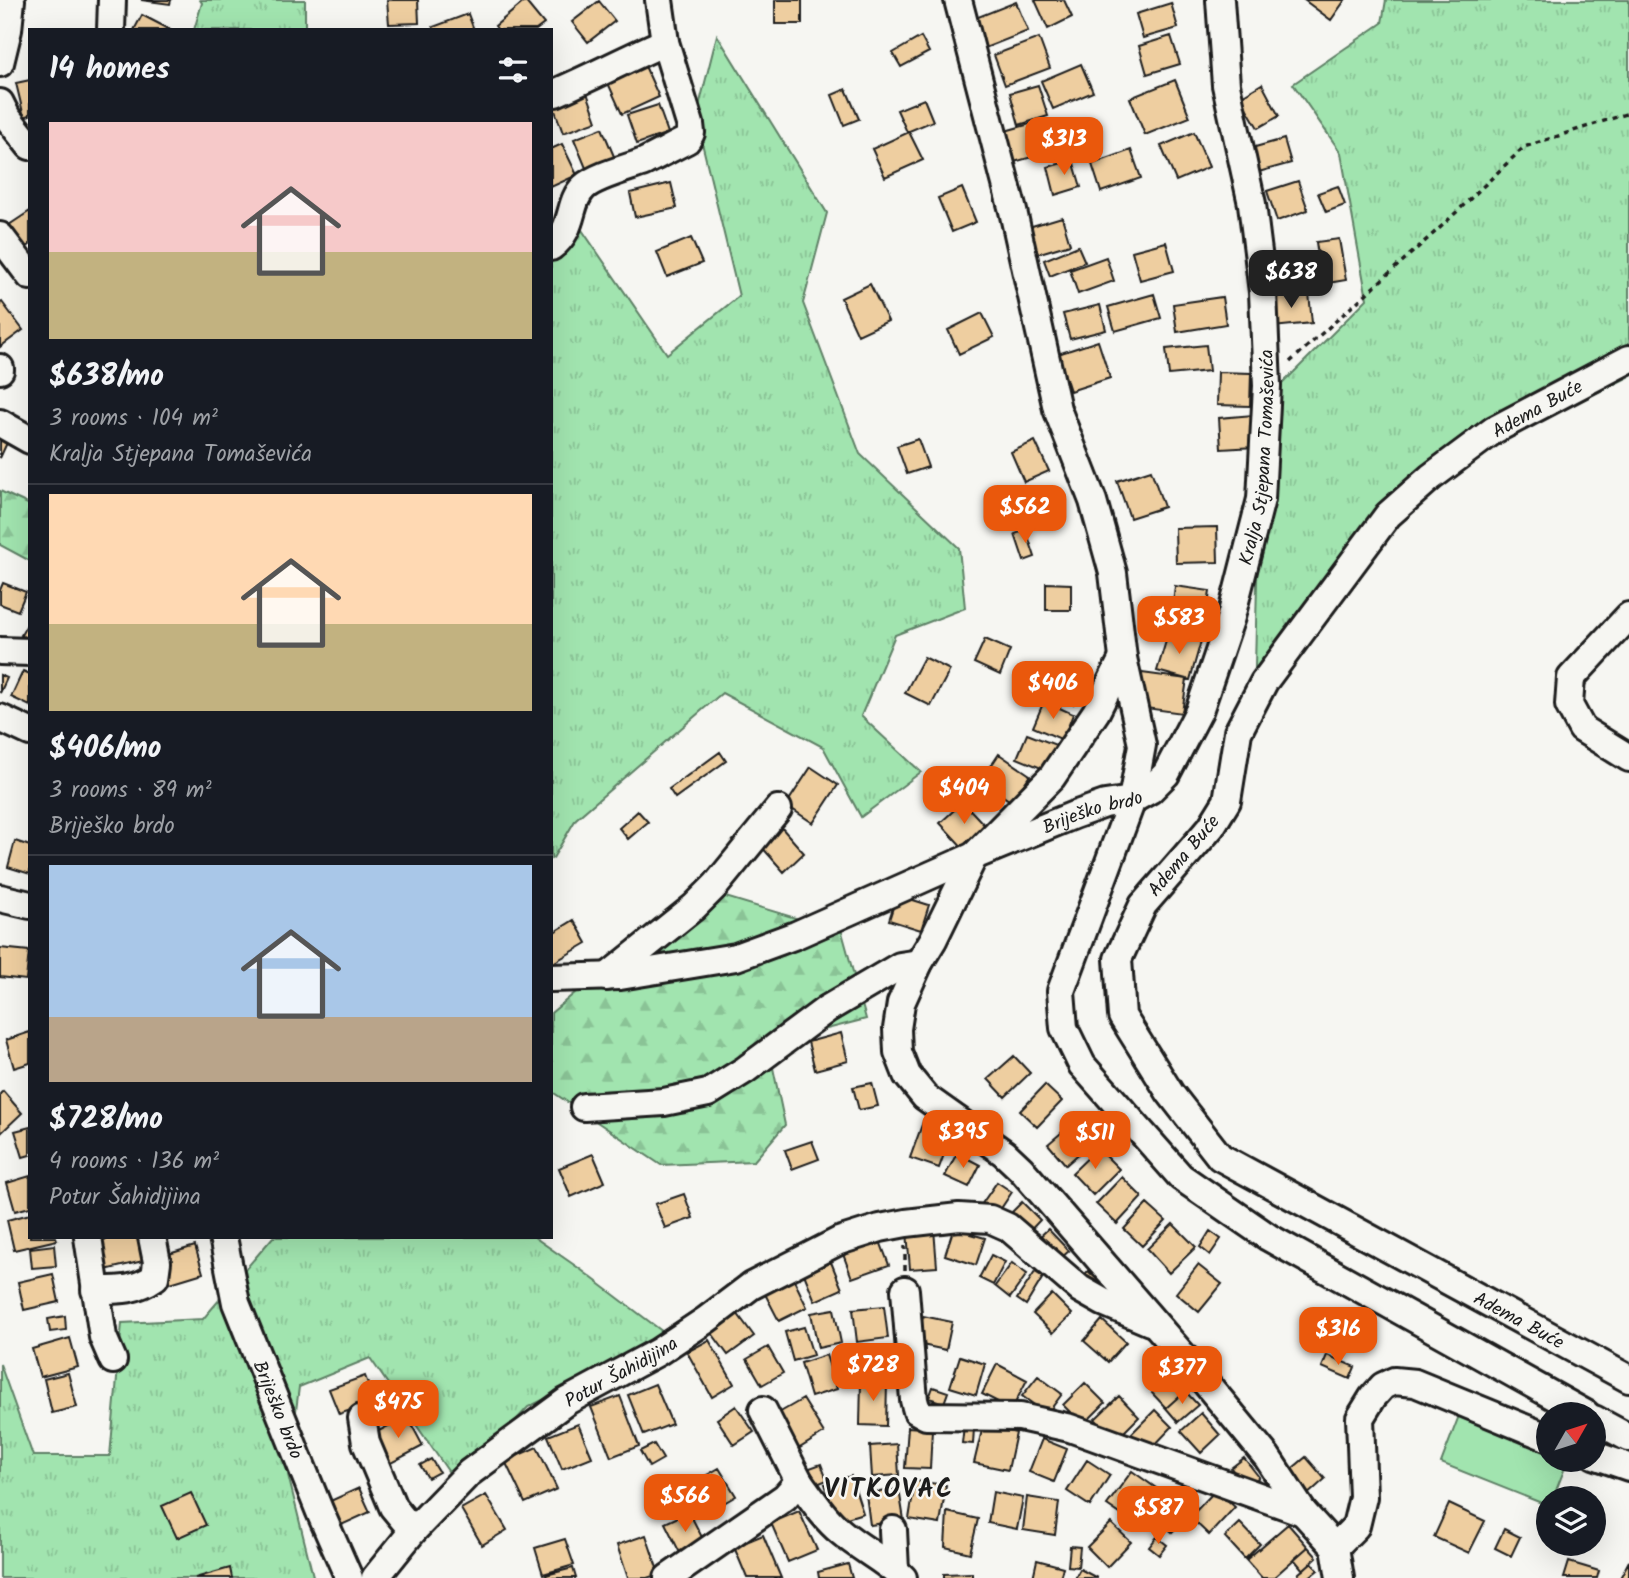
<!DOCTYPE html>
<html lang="en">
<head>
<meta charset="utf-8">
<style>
	body { margin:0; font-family:Kalam,sans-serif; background:#20242c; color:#f1f3f6; height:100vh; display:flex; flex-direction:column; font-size:26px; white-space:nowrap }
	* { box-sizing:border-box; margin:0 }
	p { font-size:23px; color:#9ea1a6 }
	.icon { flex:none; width:38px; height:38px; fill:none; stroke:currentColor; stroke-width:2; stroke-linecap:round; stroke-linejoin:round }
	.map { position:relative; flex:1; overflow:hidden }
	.drawer { position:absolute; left:28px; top:28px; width:525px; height:1211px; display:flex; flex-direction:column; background:#171b24; border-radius:0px; box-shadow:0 7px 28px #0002 }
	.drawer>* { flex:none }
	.needle { width:46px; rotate:51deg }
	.controls { position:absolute; left:1536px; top:1402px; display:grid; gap:14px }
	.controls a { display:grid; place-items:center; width:70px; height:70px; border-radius:50%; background:#171b24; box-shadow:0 7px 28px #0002; font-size:35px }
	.price { position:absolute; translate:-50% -60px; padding:0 16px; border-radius:14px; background:#ea580c; color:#fff; font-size:23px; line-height:46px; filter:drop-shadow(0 2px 4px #0008) }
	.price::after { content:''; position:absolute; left:50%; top:42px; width:21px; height:16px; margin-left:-10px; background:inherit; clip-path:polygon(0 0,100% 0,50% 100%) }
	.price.active { background:#222; color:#fff }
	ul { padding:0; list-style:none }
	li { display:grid; align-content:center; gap:14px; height:371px; padding:0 21px }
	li+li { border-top:2px solid #363941 }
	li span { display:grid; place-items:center; height:217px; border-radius:0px; color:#555 }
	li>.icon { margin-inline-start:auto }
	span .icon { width:126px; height:126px; fill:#fffc; stroke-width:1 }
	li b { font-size:30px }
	h2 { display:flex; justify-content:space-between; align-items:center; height:84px; padding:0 21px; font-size:30px }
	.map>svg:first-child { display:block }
	.grass { fill:url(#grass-tufts); stroke:#5e8066; stroke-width:2 }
	.forest { fill:url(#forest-firs); stroke:#5e8066; stroke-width:2 }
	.pitch { fill:#a1e4af; stroke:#5e8066; stroke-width:2 }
	.building { fill:#eecea0; stroke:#1c1c1c; stroke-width:2 }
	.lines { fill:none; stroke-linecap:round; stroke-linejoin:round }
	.minor-casing { stroke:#1c1c1c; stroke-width:32 }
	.path { stroke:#1c1c1c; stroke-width:3.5; stroke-dasharray:5 5; stroke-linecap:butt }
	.minor { stroke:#f6f6f2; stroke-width:26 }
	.labels { text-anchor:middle; stroke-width:5; stroke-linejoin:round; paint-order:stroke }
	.street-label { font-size:19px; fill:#1c1c1c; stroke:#f6f6f2 }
	.district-label { font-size:26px; font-weight:bold; letter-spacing:2px; fill:#1c1c1c; stroke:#f6f6f2 }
</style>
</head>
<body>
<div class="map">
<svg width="1629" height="1578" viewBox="0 0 1629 1578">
	<defs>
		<pattern id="grass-tufts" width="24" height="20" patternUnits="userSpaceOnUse" patternTransform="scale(1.75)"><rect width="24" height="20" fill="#a1e4af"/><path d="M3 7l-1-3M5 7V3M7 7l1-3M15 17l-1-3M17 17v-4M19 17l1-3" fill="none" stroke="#8ac396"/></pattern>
		<pattern id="forest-firs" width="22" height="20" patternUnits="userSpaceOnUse" patternTransform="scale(1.75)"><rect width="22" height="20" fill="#a1e4af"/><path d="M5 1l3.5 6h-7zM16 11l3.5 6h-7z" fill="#8ac396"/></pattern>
	</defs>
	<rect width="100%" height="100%" fill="#f6f6f2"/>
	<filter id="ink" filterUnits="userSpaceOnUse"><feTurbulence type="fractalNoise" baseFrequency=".0143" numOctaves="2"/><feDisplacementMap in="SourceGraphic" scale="14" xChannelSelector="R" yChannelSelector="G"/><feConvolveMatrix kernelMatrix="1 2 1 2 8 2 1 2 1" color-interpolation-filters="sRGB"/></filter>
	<g filter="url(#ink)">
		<path class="grass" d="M200,0h105v30h-111l8,-27z
			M1386,0h243v377l-139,69 -94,78 -142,185 5,-210 12,-104 96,-96 -26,-146 -48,-69 89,-61z
			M717,35l110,178 -24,90 57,151 99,94 6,60 -70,27 -34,81 60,56 -60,45 -38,-70 -101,-54 -146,126 -23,39 -2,1v-603l31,-26 85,124 72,-58 -43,-178z
			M273,1237h261l46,32 91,69 -143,69 -71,77 -87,-126 -71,29 -11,88 25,101 -4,2h-309v-214l33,92h77l12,-133 81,-4z"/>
		<path class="forest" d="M0,491l30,14v56l-30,-16z
			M699,889l143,43 24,87 -98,25 17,81 -31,36 -93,4 -110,-74v-78z"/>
		<path class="pitch" d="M1460,1413l89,35v12h19l-15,38h-4v8l-108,-43z"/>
		<path class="building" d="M141,0h30l-1,4z
			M387,0h31l1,23 -30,1z
			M775,0h27v24h-27z
			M1035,0h29l8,17 -24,12z
			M1304,0h41l-14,20z
			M525,1l19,23 -8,6h-38l-3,-4z
			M599,1l16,20 -27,21 -16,-20z
			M1016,2l12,29 -43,17 -12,-29z
			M1171,3l7,25 -35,10 -7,-24z
			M468,14l6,16h-40l-1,-3z
			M142,15l29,15h-37z
			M1171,36l9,28 -33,10 -8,-28z
			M921,37l8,15 -28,15 -8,-14z
			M1039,38l11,30 -45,17 -11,-30z
			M1081,64l12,28 -40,17 -12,-28z
			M645,66l14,31 -37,17 -14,-31z
			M30,80v35l-6,2 -8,-34z
			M1175,80l15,37 -45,18 -15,-37z
			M1262,84l17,32 -21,12 -18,-31z
			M1038,85l10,31 -29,9 -9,-32z
			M846,89l13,30 -15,6 -12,-30z
			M586,90l11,31 -34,12 -11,-31z
			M924,99l9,22 -26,11 -10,-22z
			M658,105l10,28 -31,11 -10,-29z
			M1044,120l9,31 -46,13 -9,-31z
			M602,128l14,33 -28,12 -14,-34z
			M909,132l14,28 -38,17 -13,-28z
			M1194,132l15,35 -33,14 -15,-35z
			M1284,139l7,24 -36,10 -7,-24z
			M562,144l15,31 -26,12v-38z
			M1131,150l10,28 -40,14 -9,-28z
			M1073,160l8,27 -26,8 -7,-28z
			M1298,181l10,29 -31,11 -10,-30z
			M671,183l6,25 -42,9 -5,-24z
			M1338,186l7,19 -19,7 -8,-19z
			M962,188l14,34 -24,10 -14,-34z
			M30,211v34l-11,7 -16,-23z
			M1062,217l8,27 -40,12 -8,-27z
			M691,238l11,25 -35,14 -10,-25z
			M1339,239l7,41 -24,4 -6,-42z
			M1166,242l8,29 -34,9 -8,-29z
			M1078,246l7,16 -35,14 -6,-16z
			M1106,257l8,24 -36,13 -8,-24z
			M870,284l18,37 -30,14 -17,-37z
			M1309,293l3,30 -39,4 -3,-31z
			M1154,294l7,24 -46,13 -7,-24z
			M1222,297l4,27 -49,8 -4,-28z
			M2,302l21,28 -23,17v-44z
			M1100,305l6,25 -36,9 -7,-25z
			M982,313l12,24 -35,17 -11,-24z
			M1098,341l12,37 -40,13 -12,-37z
			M1206,345l3,26 -40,4 -3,-26z
			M1218,372l33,1 -1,33 -33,-1z
			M1253,415l2,32 -34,2 -2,-31z
			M0,429l11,5 -11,24z
			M918,439l10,28 -21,7 -10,-28z
			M1035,441l14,30 -25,11 -13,-30z
			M1151,470l13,37 -34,11 -13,-37z
			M1217,527l1,35 -42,1 -1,-35z
			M1026,530l9,27 -11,4 -9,-27z
			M3,583l23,9 -8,19 -18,-7v-14z
			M1046,583l25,1v26h-25z
			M1175,586l35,5 -6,45 -34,-4z
			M30,619v21l-9,-5z
			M1169,631l32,10 -11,39 -33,-9z
			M985,639l25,11 -10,25 -26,-12z
			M924,657l26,13 -19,36 -26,-13z
			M1052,668l30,11 -9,25 -30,-11z
			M23,671l7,3v32l-19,-9z
			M1142,673l45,6 -5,34 -44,-6z
			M0,675l7,3 -7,15z
			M1044,701l29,13 -10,26 -30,-13z
			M1027,734l29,11 -10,25 -29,-12z
			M720,752l6,9 -51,37 -6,-9z
			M999,754l31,21 -18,27 -31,-21z
			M811,767l27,18 -25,38 -27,-18z
			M963,802l26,28 -23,21 -26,-28z
			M638,811l10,11 -20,17 -9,-11z
			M781,827l23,26 -20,19 -24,-27z
			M15,841l15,5v28l-22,-7z
			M897,895l32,10 -8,25 -32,-10z
			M574,920l13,23 -36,21v-30z
			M0,948l29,3 -3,29 -26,-3z
			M30,1032v31l-16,5 -8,-28z
			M841,1033l7,28 -33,9 -7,-28z
			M1014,1056l16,17 -25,24 -17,-18z
			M872,1083l6,23 -19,4 -6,-23z
			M1045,1085l17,16 -25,26 -17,-16z
			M3,1091l19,22 -22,21v-40z
			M923,1122l29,10 -13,36 -29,-10z
			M1073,1123l18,20 -25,22 -18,-21z
			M30,1127v28l-7,2 -8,-26z
			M812,1141l7,18 -27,10 -7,-19z
			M1098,1148l21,21 -26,26 -21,-22z
			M957,1153l23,12 -11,22 -24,-11z
			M593,1154l12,28 -34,15 -12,-29z
			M30,1176v31l-15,4 -8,-28z
			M1122,1177l20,20 -25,27 -21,-20z
			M997,1182l15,10 -16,24 -15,-11z
			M684,1194l9,24 -28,10 -10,-24z
			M1022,1202l18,18 -15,16 -19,-18z
			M1147,1204l19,17 -24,25 -18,-17z
			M30,1214v23h26l1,3 -43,10 -7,-30z
			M955,1224l17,5 -1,5 14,4 -9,27 -31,-10z
			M1173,1224l23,23 -27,26 -22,-24z
			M934,1229l3,38 -27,2 -3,-38z
			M1048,1229l21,22 -15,13 -20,-22z
			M1210,1231l11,8 -11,16 -10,-8z
			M115,1237h22l6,24 -38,9 -6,-29z
			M880,1241l9,24 -37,13 -9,-24z
			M54,1245l2,21 -24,2 -2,-20z
			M195,1246l8,27 -36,11 -8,-27z
			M991,1255l14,7 -12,23 -14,-7z
			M831,1262l11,27 -27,12 -11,-27z
			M1012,1263l15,11 -17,24 -15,-12z
			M1198,1265l24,19 -23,28 -23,-19z
			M1088,1271l14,13 -9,9 -14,-12z
			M1035,1272l8,5 -17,28 -9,-6z
			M53,1274l6,28 -35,8 -6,-28z
			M793,1278l14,29 -28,14 -15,-29z
			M1052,1294l20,20 -19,19 -20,-19z
			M884,1306l4,32 -31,4 -4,-33z
			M834,1309l7,34 -23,5 -7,-35z
			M737,1313l17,23 -26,19 -17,-23z
			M65,1316l1,14 -16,2 -2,-13z
			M923,1316l29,6 -6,28 -29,-6z
			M1102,1320l24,22 -18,20 -24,-21z
			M804,1327l9,28 -20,6 -8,-29z
			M70,1338l8,29 -38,10 -8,-28z
			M709,1340l25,44 -22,13 -25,-45z
			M768,1347l15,26 -21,12 -15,-26z
			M826,1355l11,34 -26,8 -10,-34z
			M1327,1355l28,12 -5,12 -28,-12z
			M960,1356l25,8 -9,31 -26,-8z
			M997,1364l30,16 -15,29 -30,-15z
			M68,1373l9,34 -25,6 -8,-34z
			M1171,1375l14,16 -19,17 -14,-15z
			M365,1376l10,26 -36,12 -10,-25z
			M1038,1376l24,18 -15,20 -25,-18z
			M861,1381l26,1 -1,44 -26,-1z
			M1085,1383l20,20 -22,22 -20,-20z
			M655,1384l17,40 -28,11 -16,-40z
			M933,1387l15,5 -4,11 -15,-5z
			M1185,1391l13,14 -20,17 -12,-14z
			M620,1396l19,50 -28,11 -20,-50z
			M1119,1396l20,21 -23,23 -21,-21z
			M803,1399l21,34 -26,16 -21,-35z
			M736,1406l18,26 -20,13 -17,-26z
			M1155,1410l17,17 -23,24 -18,-17z
			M1201,1413l19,22 -19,18 -20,-22z
			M407,1416l16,30 -34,18 -16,-30z
			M578,1424l14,33 -30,12 -14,-33z
			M964,1426l10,2 -1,16 -11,-1z
			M983,1426l33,7 -8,37 -34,-7z
			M908,1427l24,2 -2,40 -25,-1z
			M1042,1439l25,10 -13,33 -25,-10z
			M654,1444l9,15 -14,8 -9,-16z
			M897,1444l2,31 -27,2 -2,-31z
			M537,1447l20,42 -32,14 -20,-42z
			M1306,1457l19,22 -19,17 -19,-23z
			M1244,1458l15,19 -13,10 -15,-19z
			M431,1459l8,13 -11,6 -8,-13z
			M1087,1460l23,15 -20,31 -23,-15z
			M821,1464l6,16 -17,7 -6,-17z
			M719,1468l17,28 -26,15 -17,-28z
			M1132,1471l24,17 -24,34 -25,-17z
			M851,1476l12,37 -26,8 -12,-37z
			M915,1481l31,4 -6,39 -31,-5z
			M359,1488l11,24 -33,15 -11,-24z
			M1176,1488l20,20 -24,24 -20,-19z
			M899,1489l5,31 -34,5 -4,-31z
			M1216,1490l19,17 -26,28 -19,-18z
			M993,1492l30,6 -6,31 -29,-6z
			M191,1493l15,32 -29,13 -15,-32z
			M486,1495l21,35 -25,15 -21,-36z
			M1027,1497l32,5 -4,33 -32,-5z
			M1449,1504l36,17 -16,32 -35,-16z
			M799,1511l18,39 -29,12 -17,-39z
			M689,1512l17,33 -24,12 -17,-34z
			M947,1512l31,7 -8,34 -25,-6z
			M1111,1523l20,19 -24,25 -20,-20z
			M1240,1523l20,21 -15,15 -20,-22z
			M1288,1524l20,23 -35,31h-11l-16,-18z
			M1504,1529l16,8 -9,19 -16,-8z
			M646,1535l13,39 -12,4h-19l-11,-33z
			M763,1535l18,43h-34l-13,-31z
			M1157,1537l10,8 -8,10 -10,-8z
			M565,1539l9,26 -31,9 -8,-26z
			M1070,1546l10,1 -2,20 -10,-1z
			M1308,1547l9,10 -14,13 -9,-11z
			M1037,1560l26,7 -3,11h-27z
			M1629,1561v17h-9z
			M1312,1562l6,8 -10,8h-7l-3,-4z
			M1569,1562l30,9 -2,7h-33z
			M848,1564l4,14h-33l-1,-6z
			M230,1568l2,10h-37z
			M573,1568l3,10h-29l-1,-3z
			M1080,1569l17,9h-22z
			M972,1573v5h-28v-4z"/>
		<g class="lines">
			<defs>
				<g id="minor">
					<path d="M958,0l55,211 44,198 36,92 20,72 10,85 19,87 -10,55 -71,191 3,37 18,37 99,112 87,60 318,177"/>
					<path d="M111,30l1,-30"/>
					<path d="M0,63l8,-33 3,-30"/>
					<path d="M555,93c37,-16 73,-35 110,-51"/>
					<path d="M0,103l7,14 23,29"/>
					<path d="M0,236l30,40"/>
					<path d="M551,247c25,-19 16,-44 33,-60 12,-11 44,-19 60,-25 14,-7 29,-15 43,-22l4,-7 -1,-9 -25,-82 -6,-42"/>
					<path id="s1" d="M1629,359l-135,71 -63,47 -43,38 -124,167 -26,50 -11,69 -16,26 -68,78 -25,54 4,57 48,77 50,64 409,222"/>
					<path d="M0,368v2"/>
					<path d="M0,423l30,17"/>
					<path d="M1629,616l-58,62 -2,27 13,24 47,29"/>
					<path d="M0,651l30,1"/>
					<path d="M1123,658l-27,54 -44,65 -78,79 -41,84 -14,23 -18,40 -4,26 1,23 9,23 18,22 79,56 17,16 171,197 75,91 36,55 32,35 5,31"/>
					<path d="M0,718l30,14"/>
					<path d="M0,898l30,7"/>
					<path d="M607,977l87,-70 22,-22 62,-76"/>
					<path id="s2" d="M551,978l69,-2 116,-19 60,-22 178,-79 100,-41 31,-11 27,-4 18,-10 16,-16 33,-63 32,-94 30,-118 6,-113 -4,-94 -11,-88 -26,-119 -6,-85"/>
					<path d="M584,1107l80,-5 44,-9 37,-23 82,-61 73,-43 19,-3"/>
					<path d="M88,1237l15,100 10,23"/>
					<path id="s3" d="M223,1237l13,66 84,209 29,66"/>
					<path d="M95,1290c24,0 40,1 60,-13l2,-15 -5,-25"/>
					<path d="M905,1290l9,110 3,11 9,5 94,1 50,11 233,84"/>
					<path d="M763,1410l36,71"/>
					<path d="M362,1418l4,25 27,64 20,24"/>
					<path d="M1594,1419l35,19"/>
					<path d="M1594,1455l35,12"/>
					<path d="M893,1530l2,40"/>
					<path d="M1335,1547l21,-21 7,-29 -3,-79 13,-21 10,-11 11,-5 21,2 134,55"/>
					<path id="s4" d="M375,1578l38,-47 56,-58 98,-72 91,-49 48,-32 45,-34 88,-45 41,-13 26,-5 53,-6 31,2 18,8 72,62 23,13 47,20"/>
					<path d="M668,1578l117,-81 14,-16c13,18 25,37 42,51 20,17 44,28 62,46"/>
				</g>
			</defs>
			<use href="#minor" class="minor-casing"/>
			<path class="path" d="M1290,362l153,-137 81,-78 105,-34
				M905,1270v-24"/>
			<use href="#minor" class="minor"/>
		</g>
	</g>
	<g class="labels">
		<g class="street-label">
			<text transform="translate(1537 408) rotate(-29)" y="7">Adema Buće</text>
			<text dy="7" stroke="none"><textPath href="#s2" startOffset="990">Kralja Stjepana Tomaševića</textPath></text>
			<text dy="7" stroke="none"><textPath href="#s2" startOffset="572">Briješko brdo</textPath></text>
			<text transform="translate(1183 855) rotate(-50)" y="7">Adema Buće</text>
			<text dy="7" stroke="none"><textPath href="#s1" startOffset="1386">Adema Buće</textPath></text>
			<text dy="7" stroke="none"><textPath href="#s4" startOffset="324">Potur Šahidijina</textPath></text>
			<text dy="7" stroke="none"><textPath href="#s3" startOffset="182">Briješko brdo</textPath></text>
		</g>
		<g class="district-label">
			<text x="889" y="1497">VITKOVAC</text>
		</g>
	</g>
</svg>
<div class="controls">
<a><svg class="needle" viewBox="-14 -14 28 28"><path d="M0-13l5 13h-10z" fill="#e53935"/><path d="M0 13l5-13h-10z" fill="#9ea1a6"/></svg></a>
<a><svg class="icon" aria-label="layers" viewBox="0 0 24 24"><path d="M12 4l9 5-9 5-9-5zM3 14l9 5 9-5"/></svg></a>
</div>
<b class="price" style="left:1064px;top:177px">$313</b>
<b class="price active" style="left:1291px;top:310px">$638</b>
<b class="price" style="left:1025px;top:545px">$562</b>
<b class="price" style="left:1179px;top:656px">$583</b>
<b class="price" style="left:1053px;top:721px">$406</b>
<b class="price" style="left:964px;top:826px">$404</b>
<b class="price" style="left:963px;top:1170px">$395</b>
<b class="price" style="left:1095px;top:1171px">$511</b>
<b class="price" style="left:1338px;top:1367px">$316</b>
<b class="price" style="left:873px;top:1403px">$728</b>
<b class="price" style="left:1182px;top:1406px">$377</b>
<b class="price" style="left:398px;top:1440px">$475</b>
<b class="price" style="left:685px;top:1534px">$566</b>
<b class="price" style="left:1158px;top:1546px">$587</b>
<section class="drawer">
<h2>14 homes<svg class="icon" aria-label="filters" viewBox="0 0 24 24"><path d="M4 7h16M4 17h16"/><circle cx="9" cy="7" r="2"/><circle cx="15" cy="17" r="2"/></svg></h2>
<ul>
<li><span style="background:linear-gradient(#f6c9c9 60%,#c2b280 0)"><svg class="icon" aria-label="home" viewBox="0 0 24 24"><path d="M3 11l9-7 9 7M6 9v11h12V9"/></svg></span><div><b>$638/mo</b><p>3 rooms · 104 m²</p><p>Kralja Stjepana Tomaševića</p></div></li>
<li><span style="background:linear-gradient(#ffd9b3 60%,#c2b280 0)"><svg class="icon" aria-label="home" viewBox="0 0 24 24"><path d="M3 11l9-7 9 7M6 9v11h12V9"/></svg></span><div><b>$406/mo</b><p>3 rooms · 89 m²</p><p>Briješko brdo</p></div></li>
<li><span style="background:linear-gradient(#a9c7e8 70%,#b9a48a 0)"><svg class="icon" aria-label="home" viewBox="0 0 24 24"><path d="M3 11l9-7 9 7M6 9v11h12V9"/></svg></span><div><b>$728/mo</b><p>4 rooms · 136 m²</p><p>Potur Šahidijina</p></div></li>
</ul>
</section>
</div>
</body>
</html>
